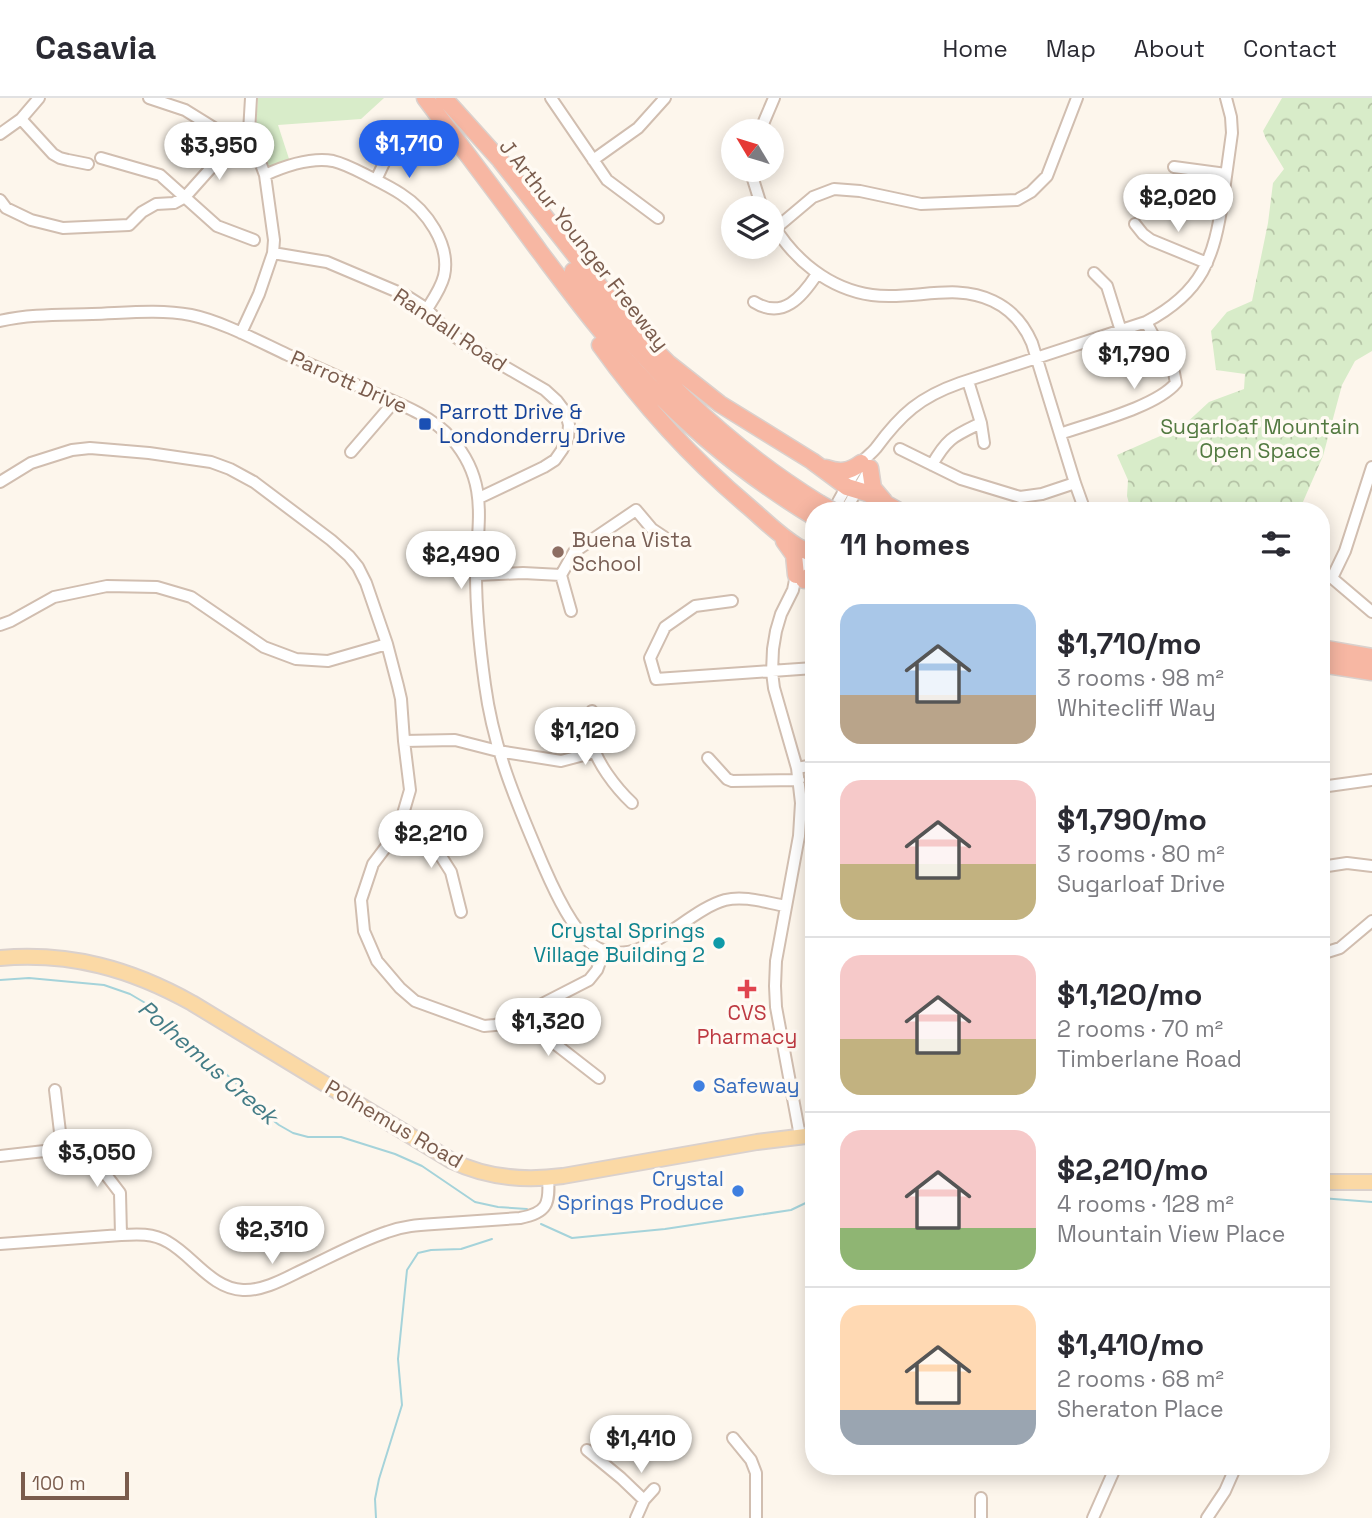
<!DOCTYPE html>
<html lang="en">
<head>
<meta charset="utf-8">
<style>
	body { margin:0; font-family:"Space Grotesk",sans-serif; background:#f7f7f7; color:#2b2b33; height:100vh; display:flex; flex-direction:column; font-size:26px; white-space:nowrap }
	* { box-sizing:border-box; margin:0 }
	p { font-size:23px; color:#7c7c81 }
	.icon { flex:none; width:38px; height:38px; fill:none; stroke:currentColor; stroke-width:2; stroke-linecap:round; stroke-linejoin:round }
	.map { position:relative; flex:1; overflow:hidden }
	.side { position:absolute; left:805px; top:404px; width:525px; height:973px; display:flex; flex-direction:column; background:#fff; border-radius:28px; box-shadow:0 4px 18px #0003 }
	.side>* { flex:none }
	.needle { width:46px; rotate:308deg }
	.fabs { position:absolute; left:721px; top:21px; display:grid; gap:14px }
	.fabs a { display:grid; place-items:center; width:63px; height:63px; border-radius:50%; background:#fff; box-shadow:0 4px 18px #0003; font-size:35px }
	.scale { position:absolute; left:21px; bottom:18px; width:108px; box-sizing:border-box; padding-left:7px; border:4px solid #7a5c4d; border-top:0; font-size:19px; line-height:24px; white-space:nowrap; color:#7a5c4d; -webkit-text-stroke:5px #fffaf3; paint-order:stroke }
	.price { position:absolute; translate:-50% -60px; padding:0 16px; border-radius:24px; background:#fff; color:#222; font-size:23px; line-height:46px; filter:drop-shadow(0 2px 4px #0008) }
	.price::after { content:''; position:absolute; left:50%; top:42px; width:21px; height:16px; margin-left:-10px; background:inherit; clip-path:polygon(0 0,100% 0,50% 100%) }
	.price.active { background:#2563eb; color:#fff }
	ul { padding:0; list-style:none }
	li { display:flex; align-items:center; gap:21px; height:175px; padding:0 35px }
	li+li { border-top:2px solid #e1e1e2 }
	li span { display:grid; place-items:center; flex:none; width:196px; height:140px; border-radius:21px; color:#555 }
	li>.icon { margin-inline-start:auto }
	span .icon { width:84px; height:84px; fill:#fffc; stroke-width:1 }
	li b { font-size:30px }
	h2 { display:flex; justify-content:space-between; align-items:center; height:84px; padding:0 35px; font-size:30px }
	header { display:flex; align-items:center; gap:42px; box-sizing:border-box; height:98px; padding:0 35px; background:#fff; border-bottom:2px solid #e1e1e2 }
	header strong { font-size:33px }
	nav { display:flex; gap:38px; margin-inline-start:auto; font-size:24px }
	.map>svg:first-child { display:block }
	.green { fill:#d8ecc9 }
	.forest { fill:url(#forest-crowns) }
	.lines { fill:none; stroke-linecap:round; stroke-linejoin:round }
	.stream { stroke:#a5d3da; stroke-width:2 }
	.minor-casing { stroke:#d1beb0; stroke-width:14 }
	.major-casing { stroke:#dad1cd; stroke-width:18 }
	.highway-casing { stroke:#dad1cd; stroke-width:19 }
	.minor { stroke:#fff; stroke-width:10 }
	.major { stroke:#fbd9a5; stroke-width:14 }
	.highway { stroke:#f7b7a3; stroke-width:16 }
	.highway-bridge-casing { stroke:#dad1cd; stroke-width:19; stroke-linecap:butt }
	.highway-bridge { stroke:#f7b7a3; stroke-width:16 }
	.transit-dot { fill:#1a4fb4; stroke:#fffaf3; stroke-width:2.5 }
	.education-dot { fill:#8d6e63; stroke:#fffaf3; stroke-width:2.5 }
	.culture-dot { fill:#0f9aa8; stroke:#fffaf3; stroke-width:2.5 }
	.health-dot { fill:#e0444e; stroke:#fffaf3; stroke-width:2.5 }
	.shop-dot { fill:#3f7fe0; stroke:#fffaf3; stroke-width:2.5 }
	.labels { text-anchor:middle; stroke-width:7; stroke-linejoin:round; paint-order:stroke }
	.street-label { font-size:21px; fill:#7a5c4d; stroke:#fffaf3 }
	.transit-label { font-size:21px; fill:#164399; stroke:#fffaf3; text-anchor:start }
	.park-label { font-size:21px; fill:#537a41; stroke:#fffaf3 }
	.education-label { font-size:21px; fill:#785e54; stroke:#fffaf3; text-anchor:start }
	.culture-label { font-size:21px; fill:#0d838f; stroke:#fffaf3; text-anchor:end }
	.health-label { font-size:21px; fill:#be3a42; stroke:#fffaf3 }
	.shop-label { font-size:21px; fill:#366cbe; stroke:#fffaf3; text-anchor:start }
	.water-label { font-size:23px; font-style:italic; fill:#437c86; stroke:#fffaf3 }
</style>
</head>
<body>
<header>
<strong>Casavia</strong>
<nav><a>Home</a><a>Map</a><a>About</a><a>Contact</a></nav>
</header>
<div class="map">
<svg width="1372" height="1420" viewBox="0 0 1372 1420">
	<defs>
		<pattern id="forest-crowns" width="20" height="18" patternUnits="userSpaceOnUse" patternTransform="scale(1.75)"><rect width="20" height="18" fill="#d8ecc9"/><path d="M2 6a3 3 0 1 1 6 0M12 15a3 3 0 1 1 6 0" fill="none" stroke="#b4c2a5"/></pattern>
	</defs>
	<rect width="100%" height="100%" fill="#fdf6ec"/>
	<path class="green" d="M258,0h126l-23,21 -83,6 13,40 -19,7 -13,-28 -3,-19z"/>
	<path class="forest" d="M1282,0h90v253l-17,10 -13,24 -19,71 -24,55h-29l-27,-7 -34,-2 -11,9h-67l-4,-15 1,-16 -11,-25 66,-29 26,-24 35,-13 1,-15 -29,-4 -5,-39 16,-19 25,-11 16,-78 5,-40 11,-14 -18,-30 -3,-8z"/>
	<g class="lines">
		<path class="stream" d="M0,882l29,-2 75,7 26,9 17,10 88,78 22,26 22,17 14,8 15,4h33l54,17 27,12 53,36 23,5 29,2
			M1321,1100l51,4
			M541,1126l31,14 93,-9 126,-19 23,-11
			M376,1420l-1,-19 4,-20 23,-74 -4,-46 9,-89 11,-17 13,-3 30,-1 31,-10"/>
		<defs>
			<path id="minor" d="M149,0l36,12 50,31
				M551,0l56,82 51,38
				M21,21l32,35 7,4 8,2 20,4
				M760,33l14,-33
				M0,36l21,-15 18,-21
				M101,60l59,17 57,51 37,14
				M593,62l45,-32 27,-30
				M1174,69l52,7
				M752,72v6l10,32
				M265,77c20,-9 45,-18 68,-14 13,3 27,11 39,17 10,5 20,10 29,16 25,16 50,50 43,82 -3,12 -10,22 -17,33
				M376,82l14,-30
				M0,102l6,8 25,12 32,8 66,-3 13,-13 14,-8 18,-1 11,-6 50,-56 14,-9
				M772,125c22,37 57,66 100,72 41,6 82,-13 121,6 19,9 31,23 39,42l43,140 10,28
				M1135,126l8,10 8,6 56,23
				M775,131l38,-32 21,-8 26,2 61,13 96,-4 14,-8 16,-16 30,-78
				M273,155l54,9 78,33 22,14 20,22 17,12 81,47 12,11 9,12 3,12 -1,13 -6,12 -7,10 -11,7 -65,31
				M1094,175l13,13 14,45
				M754,204c29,18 48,-5 63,-28
				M0,223c30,-7 62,-6 92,-7 33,-1 67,-5 99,1 30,6 69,27 97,40 27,11 53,23 79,35 30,13 63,24 85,49 38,44 25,84 24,135 0,37 4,75 9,111 9,67 33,121 59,182 10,23 31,70 54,81 44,22 87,-37 127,-48 20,-5 42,3 61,6
				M241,235l18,-39 14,-41 1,-13 -9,-65 -16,-43 2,-34
				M981,325l3,20
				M1060,336c31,-11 96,-27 116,-51l-2,-10 -28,-51
				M900,351l61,30 59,18 22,-3 33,-11
				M351,354l43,-50
				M932,367c15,-27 22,-29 49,-42l-13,-42
				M0,384l31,-19 41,-13 18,-2 59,5 62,9 19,7 24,13 77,58 18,16 9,11 8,16 21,61 11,42 3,13 3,42 6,49 -12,41 -25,33 -12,36 3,31 13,30 23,27 15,13 69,25 11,-1 16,-5 78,-40 8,-10 7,-19
				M833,413c9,-16 17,-32 27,-47 5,-6 11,-10 16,-16 25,-34 44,-51 84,-65l186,-61c57,-30 68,-64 77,-124 3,-21 6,-43 9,-65l-1,-16 -5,-19
				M845,413l25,-43
				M476,477l47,-2 38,2
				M1321,477l11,3 40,34
				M1332,480l13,-27 27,-84
				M732,503l-37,5 -30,21 -15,31 6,21 158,-11
				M571,513l-10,-36 13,-23 62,-42 16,19 12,8
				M0,527l11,-4 43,-24 53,-11 50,1 34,10 73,50 32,12 32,2 59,-17
				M592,613c-1,9 -2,19 -1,28 4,22 25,49 41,64
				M404,643l51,-1 43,11 63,10 34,-9
				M708,660l19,21 5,2 67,-1
				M797,670l17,-3
				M1321,689l51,-7
				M398,733l39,19 14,22 10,40
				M1321,769l26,-4 25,3
				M1321,856l19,-6 32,-27
				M536,909l12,26 6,10 45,35
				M55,992l7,59
				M800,1038l-24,-129 -1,-21 1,-25 23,-125 2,-33 -4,-35 -23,-80 -2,-16 1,-23 3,-18 5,-17 12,-24 3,-15 18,-31
				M0,1058l62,-7 35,14 23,30 1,42
				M0,1146l121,-9c16,-1 32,-2 47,7 25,14 44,47 75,48 23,1 46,-14 66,-23 25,-12 51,-26 78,-35 16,-6 31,-7 47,-8 29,-2 58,-4 86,-6 27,-5 30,-14 28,-40
				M733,1340l18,22 5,13v45
				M587,1352l34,28 23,22 -8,18
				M981,1400v20
				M644,1402l10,-11
				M1093,1420l23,-52
				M1207,1420l18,-27 11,-25"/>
			<path id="major" d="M0,860c71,-6 131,11 192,45l260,158c35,17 73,20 111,15l194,-34 57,-7
				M1321,1084h51"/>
			<path id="highway" d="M425,0c38,51 77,102 115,154 34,45 68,91 108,132 49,51 105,96 166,133
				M444,0l56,62 120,152 25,28 23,23 52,41 92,57 35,26 20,6 32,18
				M573,173c71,93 146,170 246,232
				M600,247c43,60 92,114 149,162 15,13 29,27 46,38 6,4 13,6 19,10
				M826,370c14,5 23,4 35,-5
				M870,370l3,20 11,13
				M784,443l10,14 2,20
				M804,482l10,-7
				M1321,550l51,9
				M1321,566l51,8"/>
		</defs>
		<use href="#minor" class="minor-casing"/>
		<use href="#major" class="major-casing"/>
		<use href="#highway" class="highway-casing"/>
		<use href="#minor" class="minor"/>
		<use href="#major" class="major"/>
		<use href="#highway" class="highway"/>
		<defs>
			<path id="highway-bridge" d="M819,405l14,8"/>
		</defs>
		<use href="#highway-bridge" class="highway-bridge-casing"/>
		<use href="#highway-bridge" class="highway-bridge"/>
	</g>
	<rect class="transit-dot" x="418" y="319" width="14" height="14" rx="3.5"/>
	<circle class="education-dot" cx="558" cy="454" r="7"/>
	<circle class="culture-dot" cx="719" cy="845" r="7"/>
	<path class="health-dot" d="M743.5 880.5h7v7h7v7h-7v7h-7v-7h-7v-7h7z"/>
	<g class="shop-dot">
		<circle cx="699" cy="988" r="7"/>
		<circle cx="738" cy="1093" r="7"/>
	</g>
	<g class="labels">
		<g class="street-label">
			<text transform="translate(584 147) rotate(52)" y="7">J Arthur Younger Freeway</text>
			<text transform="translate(450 232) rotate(34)" y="7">Randall Road</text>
			<text transform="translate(349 284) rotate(24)" y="7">Parrott Drive</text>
			<text transform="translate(394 1026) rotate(30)" y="7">Polhemus Road</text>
		</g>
		<g class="transit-label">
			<text x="439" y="321">Parrott Drive &amp;<tspan x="439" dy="24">Londonderry Drive</tspan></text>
		</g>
		<g class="park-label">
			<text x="1260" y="336">Sugarloaf Mountain<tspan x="1260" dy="24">Open Space</tspan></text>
		</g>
		<g class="education-label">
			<text x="572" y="449">Buena Vista<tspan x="572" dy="24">School</tspan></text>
		</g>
		<g class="culture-label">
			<text x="705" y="840">Crystal Springs<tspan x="705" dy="24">Village Building 2</tspan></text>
		</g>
		<g class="health-label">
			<text x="747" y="922">CVS<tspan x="747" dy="24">Pharmacy</tspan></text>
		</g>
		<g class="shop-label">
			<text x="713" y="995">Safeway</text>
			<text x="724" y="1088" text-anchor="end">Crystal<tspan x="724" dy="24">Springs Produce</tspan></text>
		</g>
		<g class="water-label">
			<text transform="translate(208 964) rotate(41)" y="8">Polhemus Creek</text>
		</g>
	</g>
</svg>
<div class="fabs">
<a><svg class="needle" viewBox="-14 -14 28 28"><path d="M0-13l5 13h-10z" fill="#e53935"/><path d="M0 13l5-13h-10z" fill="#7c7c81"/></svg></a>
<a><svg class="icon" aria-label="layers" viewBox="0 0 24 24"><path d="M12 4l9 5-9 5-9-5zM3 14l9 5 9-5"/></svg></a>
</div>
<div class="scale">100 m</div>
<b class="price active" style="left:409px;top:82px">$1,710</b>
<b class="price" style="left:219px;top:84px">$3,950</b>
<b class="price" style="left:1178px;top:136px">$2,020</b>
<b class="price" style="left:1134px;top:293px">$1,790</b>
<b class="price" style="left:461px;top:493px">$2,490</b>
<b class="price" style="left:585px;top:669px">$1,120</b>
<b class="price" style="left:431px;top:772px">$2,210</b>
<b class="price" style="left:548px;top:960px">$1,320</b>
<b class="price" style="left:97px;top:1091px">$3,050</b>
<b class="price" style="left:272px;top:1168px">$2,310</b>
<b class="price" style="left:641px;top:1377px">$1,410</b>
<section class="side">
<h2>11 homes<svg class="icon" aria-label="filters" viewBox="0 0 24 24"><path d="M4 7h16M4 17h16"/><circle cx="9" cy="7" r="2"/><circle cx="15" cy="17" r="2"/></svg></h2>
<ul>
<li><span style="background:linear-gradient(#a9c7e8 65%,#b9a48a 0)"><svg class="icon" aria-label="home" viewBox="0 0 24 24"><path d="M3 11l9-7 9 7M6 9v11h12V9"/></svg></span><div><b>$1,710/mo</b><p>3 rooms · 98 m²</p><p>Whitecliff Way</p></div></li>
<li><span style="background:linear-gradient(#f6c9c9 60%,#c2b280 0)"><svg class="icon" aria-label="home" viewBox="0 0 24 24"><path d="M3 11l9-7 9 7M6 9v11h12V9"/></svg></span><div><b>$1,790/mo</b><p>3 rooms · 80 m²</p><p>Sugarloaf Drive</p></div></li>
<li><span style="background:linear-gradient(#f6c9c9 60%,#c2b280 0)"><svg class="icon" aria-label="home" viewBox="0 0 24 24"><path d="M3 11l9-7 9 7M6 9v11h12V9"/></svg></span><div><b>$1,120/mo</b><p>2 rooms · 70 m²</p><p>Timberlane Road</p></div></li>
<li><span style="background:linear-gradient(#f6c9c9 70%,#8fb573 0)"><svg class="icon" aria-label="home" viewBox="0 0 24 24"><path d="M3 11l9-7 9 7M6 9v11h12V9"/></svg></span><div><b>$2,210/mo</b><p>4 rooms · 128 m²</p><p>Mountain View Place</p></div></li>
<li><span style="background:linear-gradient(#ffd9b3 75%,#9aa5b1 0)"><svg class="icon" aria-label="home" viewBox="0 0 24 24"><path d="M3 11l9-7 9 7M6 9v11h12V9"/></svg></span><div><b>$1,410/mo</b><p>2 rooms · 68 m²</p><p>Sheraton Place</p></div></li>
</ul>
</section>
</div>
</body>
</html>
